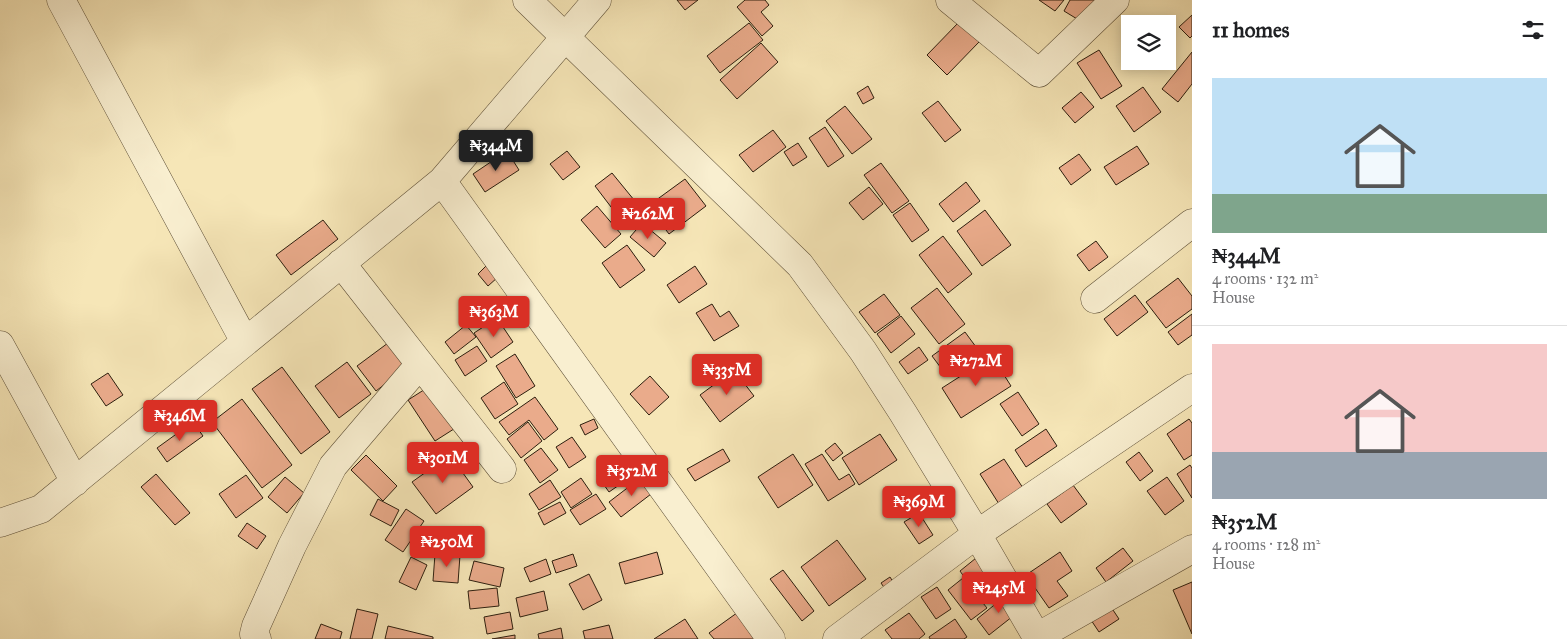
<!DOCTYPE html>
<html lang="en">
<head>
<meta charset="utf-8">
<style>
	body { margin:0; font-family:"IM FELL Great Primer",serif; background:#f6f6f6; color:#202124; height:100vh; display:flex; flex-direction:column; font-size:19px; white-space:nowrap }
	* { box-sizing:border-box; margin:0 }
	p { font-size:16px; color:#757577 }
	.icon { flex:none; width:28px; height:28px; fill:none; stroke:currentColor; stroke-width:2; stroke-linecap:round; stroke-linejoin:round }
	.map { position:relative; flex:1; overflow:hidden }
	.details { display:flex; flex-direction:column; background:#fff; width:375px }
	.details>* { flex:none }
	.fabs { position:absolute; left:1121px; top:15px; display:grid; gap:10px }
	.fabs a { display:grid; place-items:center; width:55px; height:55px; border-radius:0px; background:#fff; box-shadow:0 2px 12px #0003; font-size:25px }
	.price { position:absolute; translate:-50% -42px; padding:0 11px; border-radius:5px; background:#d93025; color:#fff; font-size:16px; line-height:32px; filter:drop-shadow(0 1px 2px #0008) }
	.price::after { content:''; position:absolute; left:50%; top:30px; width:15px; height:11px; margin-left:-8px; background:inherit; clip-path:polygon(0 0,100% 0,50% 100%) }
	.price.current { background:#222; color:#fff }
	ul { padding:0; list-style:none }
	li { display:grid; align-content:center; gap:10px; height:265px; padding:0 20px }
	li+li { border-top:1px solid #e0e0e0 }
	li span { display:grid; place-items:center; height:155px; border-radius:0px; color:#555 }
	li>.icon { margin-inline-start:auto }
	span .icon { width:90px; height:90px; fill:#fffc; stroke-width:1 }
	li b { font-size:21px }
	h2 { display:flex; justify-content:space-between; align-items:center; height:60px; padding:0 20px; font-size:21px }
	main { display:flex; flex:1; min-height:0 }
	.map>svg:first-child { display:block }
	.building { fill:#eaab8b; stroke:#2c1e0e }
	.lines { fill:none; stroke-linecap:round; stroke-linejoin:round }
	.minor-casing { stroke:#5e5038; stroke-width:29 }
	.minor { stroke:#f9efd0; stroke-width:28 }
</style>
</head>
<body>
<main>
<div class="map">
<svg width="1192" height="639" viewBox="0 0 1192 639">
	<rect width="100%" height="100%" fill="#f6e6b7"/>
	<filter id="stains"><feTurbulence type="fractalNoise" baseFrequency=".004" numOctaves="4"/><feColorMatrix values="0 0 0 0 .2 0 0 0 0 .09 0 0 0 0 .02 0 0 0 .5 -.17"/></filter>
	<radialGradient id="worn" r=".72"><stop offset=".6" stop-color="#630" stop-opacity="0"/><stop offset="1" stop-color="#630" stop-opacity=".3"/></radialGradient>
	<path class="building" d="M677,0h21l-13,10z
		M745,0h20l4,5 -8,7 12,14 -11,10 -25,-29z
		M1039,0h25l-9,11z
		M1070,0h32l-15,25 -23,-14z
		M1192,15v21l-2,2 -11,-11z
		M959,22l20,20 -32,33 -20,-20z
		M749,23l14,17 -43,33 -13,-17z
		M1130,42v16l-8,-8z
		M761,43l17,19 -41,37 -17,-19z
		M1099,50l23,36 -21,13 -24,-36z
		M1192,52v32l-14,18 -16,-13z
		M868,86l6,12 -11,6 -6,-11z
		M1143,87l18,25 -27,20 -18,-26z
		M1081,92l13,15 -19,16 -13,-15z
		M938,101l23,29 -16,12 -23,-29z
		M845,106l27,33 -20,15 -26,-33z
		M825,127l19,29 -16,11 -19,-29z
		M773,130l13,17 -33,25 -14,-17z
		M798,143l9,14 -14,9 -9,-14z
		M1137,146l12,18 -33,21 -12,-18z
		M507,151l12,19 -34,22 -12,-18z
		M567,151l13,16 -17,13 -13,-16z
		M1079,154l12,16 -20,15 -12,-17z
		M881,163l28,38 -17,12 -28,-38z
		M612,173l27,33 -18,14 -26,-34z
		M685,179l21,27 -37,28 -21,-28z
		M966,182l14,19 -27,21 -14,-18z
		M869,187l14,17 -20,16 -14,-17z
		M910,203l19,27 -17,12 -19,-27z
		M597,206l24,28 -16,14 -24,-28z
		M985,210l26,35 -29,21 -25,-35z
		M323,220l15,19 -47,36 -15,-20z
		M642,223l24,20 -12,14 -24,-20z
		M943,236l29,38 -24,19 -29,-38z
		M1096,241l12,16 -19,14 -12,-16z
		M627,245l18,25 -25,18 -18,-25z
		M487,265l11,12 -10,9 -10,-12z
		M695,266l12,18 -28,19 -12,-18z
		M1178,278l14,18v13l-26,19 -20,-26z
		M937,288l28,36 -26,20 -28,-36z
		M884,294l16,21 -25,18 -16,-21z
		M1135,295l13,17 -31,24 -13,-17z
		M712,304l8,13 9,-6 10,15 -25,15 -18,-28z
		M1192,314v21l-14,10 -10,-13z
		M901,316l14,18 -24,19 -14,-19z
		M497,318l16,24 -22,16 -17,-25z
		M466,325l10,12 -22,17 -9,-12z
		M965,332l11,15 -32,25 -12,-16z
		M388,343l19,24 -31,24 -19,-25z
		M477,346l10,15 -22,15 -10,-16z
		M919,347l9,13 -20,14 -9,-12z
		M515,354l20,32 -19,12 -20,-32z
		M992,356l19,30 -50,32 -19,-30z
		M347,362l24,32 -32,24 -24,-32z
		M282,367l48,65 -29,22 -49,-65z
		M734,370l20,26 -34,26 -20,-27z
		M108,373l15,22 -17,11 -15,-22z
		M650,376l19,21 -20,18 -19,-21z
		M504,382l14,22 -23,15 -14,-21z
		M430,386l27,41 -22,14 -27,-41z
		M1018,392l21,32 -17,12 -22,-32z
		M535,397l23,32 -14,11 -15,-20 -20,15 -10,-13z
		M242,399l50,66 -30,23 -50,-66z
		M594,419l4,9 -13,7 -5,-10z
		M1189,419l3,4v32l-8,5 -17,-26z
		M193,422l10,14 -36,26 -10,-14z
		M528,422l14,19 -21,17 -14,-19z
		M1046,429l11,17 -31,21 -11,-17z
		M880,434l17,26 -38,25 -17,-27z
		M572,437l14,20 -17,11 -13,-21z
		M835,443l8,10 -10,8 -8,-10z
		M541,448l17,22 -18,13 -16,-23z
		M723,449l7,12 -35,20 -8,-12z
		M1139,452l14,19 -13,10 -14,-19z
		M793,454l20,31 -35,23 -20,-31z
		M822,454l17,26 10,-6 6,10 -27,17 -23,-37z
		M366,455l31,31 -14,15 -32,-31z
		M450,455l23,32 -37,27 -24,-32z
		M626,455l12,17 -29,20 -12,-17z
		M1004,459l19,29 -24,16 -19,-30z
		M1190,465l2,3v30l-15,-24z
		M156,474l34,39 -15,12 -34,-38z
		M246,475l17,23 -27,20 -17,-24z
		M643,476l12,15 -34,26 -12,-15z
		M285,477l19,16 -17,20 -19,-16z
		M1167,477l17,24 -19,14 -18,-24z
		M581,478l11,16 -21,14 -10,-16z
		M550,480l11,17 -22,13 -10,-16z
		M1073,485l14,19 -26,19 -14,-19z
		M596,494l10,15 -26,16 -10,-15z
		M378,499l21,11 -8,16 -21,-11z
		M560,502l6,11 -22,12 -6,-12z
		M406,509l18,12 -21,31 -18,-12z
		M919,513l14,22 -14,9 -15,-22z
		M247,523l19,13 -9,13 -19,-13z
		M837,540l29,39 -37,27 -28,-39z
		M1123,548l10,13 -27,21 -10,-14z
		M657,552l6,22 -38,10 -6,-21z
		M1060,552l12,19 -15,10 11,15 -19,12 -23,-33z
		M435,554l25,1 -2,28 -25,-2z
		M573,554l4,12 -21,7 -4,-12z
		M981,554l10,14 -22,16 -9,-13z
		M411,557l16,8 -11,25 -17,-8z
		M546,559l5,15 -21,8 -6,-14z
		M474,561l30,7 -4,19 -31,-7z
		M783,570l31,41 -12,10 -32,-42z
		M589,574l13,26 -19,10 -14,-26z
		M890,577l10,16 -8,6 -11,-16z
		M999,577l10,14 -14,10 -10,-14z
		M963,578l24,30 -16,12 -23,-30z
		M1192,582v52l-19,-44z
		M937,587l14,22 -15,10 -15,-22z
		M497,588l2,18 -29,3 -2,-18z
		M544,591l4,19 -28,7 -4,-19z
		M1009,593l13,16 -33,26 -12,-16z
		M1109,604l10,15 -20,13 -10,-15z
		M357,609l21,5 -6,25h-22z
		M741,610l22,29h-49l-5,-6z
		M510,612l3,17 -26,5 -3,-17z
		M909,613l16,21 -6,5h-27l-7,-9z
		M685,619l13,20h-44z
		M955,619l12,18 -3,2h-34l-1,-2z
		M321,624l21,8 -2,7h-25z
		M609,625l4,14h-28l-2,-8z
		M388,626l45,11v2h-48z
		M561,628l2,11h-24l-1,-5z
		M515,635v4h-23z"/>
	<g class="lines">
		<defs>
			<path id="minor" d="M61,0l184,342
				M527,0l273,265 63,86 40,62 74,121 61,105
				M950,0l89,73 76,-73
				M442,181l329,458
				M341,263l161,206
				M1095,299l97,-76
				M0,345l75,137
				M0,523l41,-14 401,-328 155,-181
				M1037,637l155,-88
				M257,639l-3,-5 2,-8 36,-80 41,-80 87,-102
				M837,639l140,-105 215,-146"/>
		</defs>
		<use href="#minor" class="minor-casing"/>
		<use href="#minor" class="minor"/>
	</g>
	<rect width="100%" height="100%" filter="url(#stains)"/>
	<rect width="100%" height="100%" fill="url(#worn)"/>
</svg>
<div class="fabs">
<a><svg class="icon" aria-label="layers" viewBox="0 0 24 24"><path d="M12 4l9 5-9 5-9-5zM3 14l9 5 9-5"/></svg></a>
</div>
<b class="price current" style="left:496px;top:172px">₦344M</b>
<b class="price" style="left:648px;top:240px">₦262M</b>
<b class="price" style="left:494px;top:338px">₦363M</b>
<b class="price" style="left:976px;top:387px">₦272M</b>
<b class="price" style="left:727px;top:396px">₦335M</b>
<b class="price" style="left:180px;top:442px">₦346M</b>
<b class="price" style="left:443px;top:484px">₦301M</b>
<b class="price" style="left:632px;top:497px">₦352M</b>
<b class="price" style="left:919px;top:528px">₦369M</b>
<b class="price" style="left:447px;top:568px">₦250M</b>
<b class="price" style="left:999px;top:614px">₦245M</b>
</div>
<section class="details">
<h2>11 homes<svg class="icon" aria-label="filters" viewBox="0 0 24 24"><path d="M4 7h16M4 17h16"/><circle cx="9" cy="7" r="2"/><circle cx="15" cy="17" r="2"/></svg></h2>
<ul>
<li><span style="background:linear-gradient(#bfe0f5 75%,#7fa58c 0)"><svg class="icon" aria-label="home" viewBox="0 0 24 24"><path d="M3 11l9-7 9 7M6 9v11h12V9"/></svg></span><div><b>₦344M</b><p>4 rooms · 132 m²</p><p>House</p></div></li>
<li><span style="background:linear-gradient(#f6c9c9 70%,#9aa5b1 0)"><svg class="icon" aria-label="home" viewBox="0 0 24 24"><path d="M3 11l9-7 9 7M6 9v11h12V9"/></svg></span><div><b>₦352M</b><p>4 rooms · 128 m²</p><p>House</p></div></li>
</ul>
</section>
</main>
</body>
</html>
